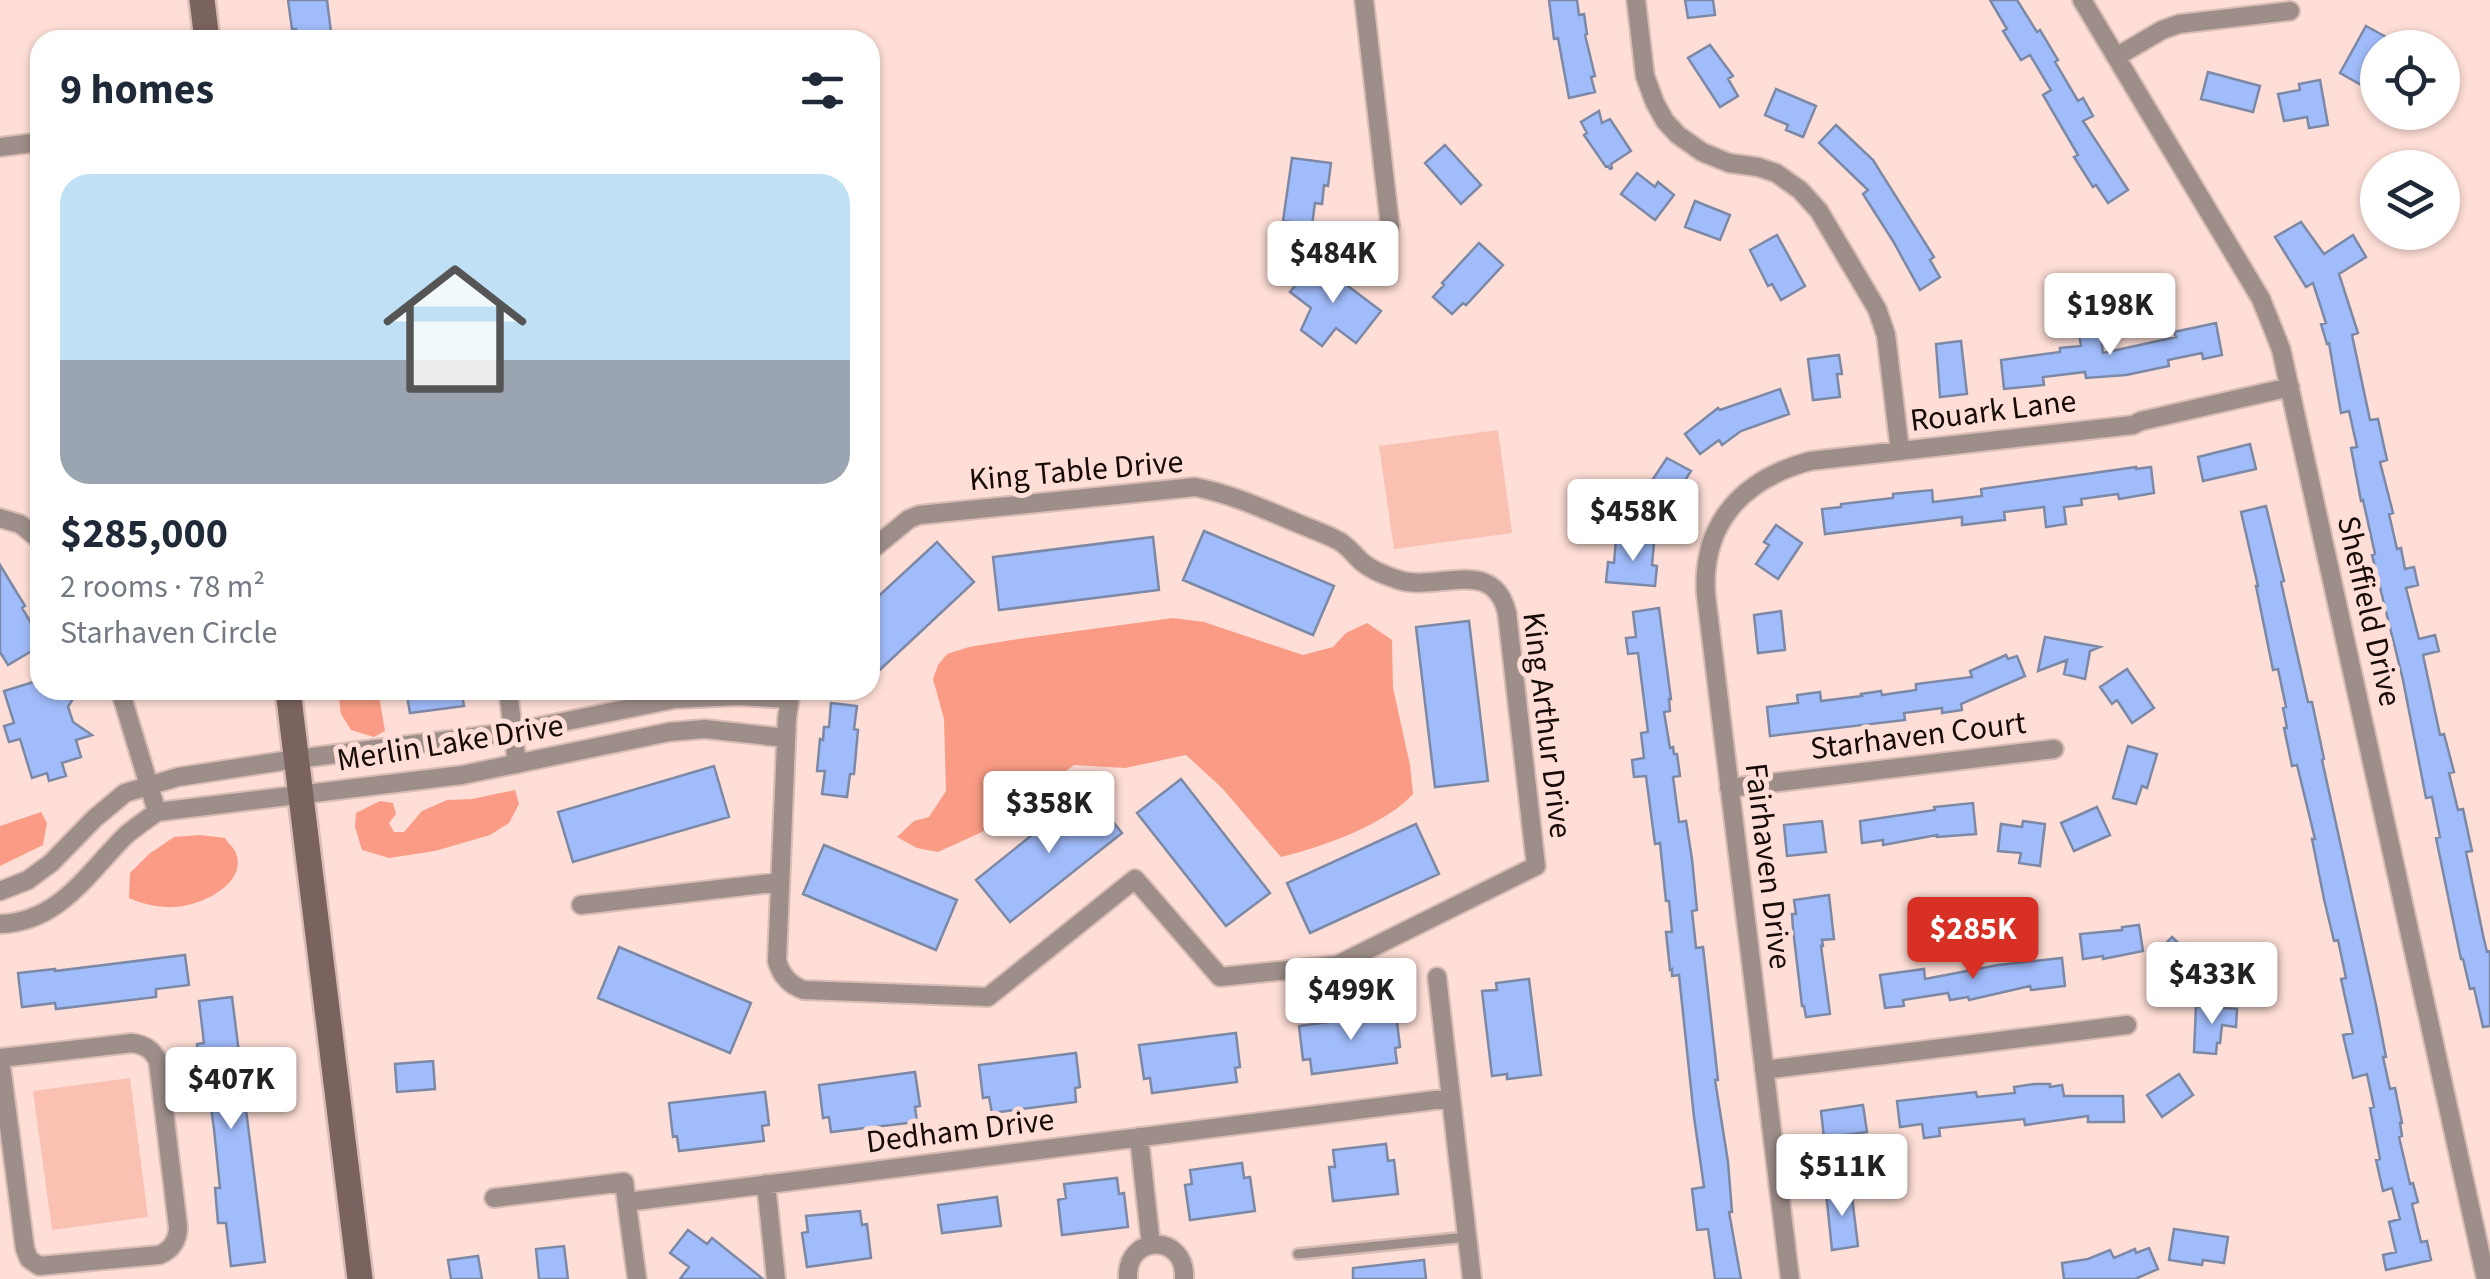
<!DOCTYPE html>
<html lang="en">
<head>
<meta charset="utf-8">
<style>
	body { margin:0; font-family:"Source Sans 3",sans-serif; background:#f2f2f3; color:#1f2937; height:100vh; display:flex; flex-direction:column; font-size:38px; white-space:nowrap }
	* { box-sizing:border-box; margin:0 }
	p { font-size:32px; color:#747a83 }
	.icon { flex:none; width:55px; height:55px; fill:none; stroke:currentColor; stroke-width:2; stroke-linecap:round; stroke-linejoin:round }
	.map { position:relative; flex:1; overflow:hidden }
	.side { position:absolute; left:30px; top:30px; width:850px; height:670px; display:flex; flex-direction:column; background:#fff; border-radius:30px; box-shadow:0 2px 8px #0004 }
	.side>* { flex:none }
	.buttons { position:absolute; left:2360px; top:30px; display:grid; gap:20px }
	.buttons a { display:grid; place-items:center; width:100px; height:100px; border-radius:50%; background:#fff; box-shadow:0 2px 8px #0004; font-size:50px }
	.price { position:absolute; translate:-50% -85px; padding:0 22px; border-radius:10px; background:#fff; color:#222; font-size:32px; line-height:65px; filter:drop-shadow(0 2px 5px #0008) }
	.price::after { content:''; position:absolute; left:50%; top:60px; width:30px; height:22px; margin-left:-15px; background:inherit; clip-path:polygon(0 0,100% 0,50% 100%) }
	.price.on { background:#d93025; color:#fff }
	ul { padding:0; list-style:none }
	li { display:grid; align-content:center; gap:20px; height:530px; padding:0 30px }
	li span { display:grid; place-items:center; height:310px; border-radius:30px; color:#555 }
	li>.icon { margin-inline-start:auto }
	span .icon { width:180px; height:180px; fill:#fffc; stroke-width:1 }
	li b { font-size:42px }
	h2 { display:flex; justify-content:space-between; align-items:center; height:120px; padding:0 30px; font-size:42px }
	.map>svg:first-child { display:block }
	.green { fill:#fac1b3 }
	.water { fill:#fa9c85 }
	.building { fill:#a1bcfa; stroke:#7c89a6; stroke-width:2.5 }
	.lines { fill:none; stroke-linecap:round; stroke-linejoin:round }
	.service-casing { stroke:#d9bcb5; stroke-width:14 }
	.minor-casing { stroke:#d9bcb5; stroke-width:22 }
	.secondary-casing { stroke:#d9bcb5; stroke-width:30 }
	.service { stroke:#9e8e89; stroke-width:9 }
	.minor { stroke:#9e8e89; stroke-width:18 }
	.secondary { stroke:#7a635e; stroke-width:25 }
	.labels { text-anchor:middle; stroke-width:10; stroke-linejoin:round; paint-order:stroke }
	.street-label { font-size:32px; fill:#170b08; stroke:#feded6 }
</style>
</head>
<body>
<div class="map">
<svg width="2490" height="1279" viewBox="0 0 2490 1279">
	<rect width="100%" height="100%" fill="#feded6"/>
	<path class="green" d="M1498,430l14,103 -118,16 -15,-103z
		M130,1078l18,139 -96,13 -19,-139z"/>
	<path class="water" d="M1173,618l31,4 99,33 30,-8 13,-14 21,-10 25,17 1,48 17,77 3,29c-28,31 -91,53 -132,63l-59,-69 -36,-33 -61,13 -51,-3 -92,67 -44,20 -21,-4 -20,-11 17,-16 15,-4 17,-26 -2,-72 -11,-40 5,-14 9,-11 22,-7 49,-8z
		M338,690h40l7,41 -11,6 -23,-7 -10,-16z
		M515,790l4,14 -10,19 -19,12 -55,16 -46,7 -27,-8 -7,-23 1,-14 24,-12 13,2 3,11 -7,9 5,9h10l18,-21 25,-11 25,-1z
		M41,812l6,11 -4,22 -43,21v-40z
		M200,835l25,3c3,5 7,8 10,13 15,32 -34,55 -60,56 -15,1 -33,-3 -46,-9l1,-25 19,-19 25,-17z"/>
	<path class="building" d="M288,0h39l5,40h-35l-1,-11h-4z
		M1549,0h28l2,15 5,-1 3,20 -2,1 10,41 -4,1 4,15 -26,6 -11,-60 -4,1z
		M1685,0h28l2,15 -27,3z
		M1990,0h27l20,32 3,-2 18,30 -3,2 23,39 5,-3 10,18 -10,5 45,69 -20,13 -12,-18 -3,2 -19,-30 4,-2 -35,-60 8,-5 -21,-35 -9,5 -18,-29 4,-2z
		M2366,26l20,11 -5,11h-3v16l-13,23 -25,-14z
		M1710,45l23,31 -5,3 10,17 -18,11 -32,-49z
		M2208,72l52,14 -7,26 -52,-13z
		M2320,80l8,45 -19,3 -2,-11 -23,4 -6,-27 22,-4 -1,-6z
		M1776,89l40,17 -13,31 -17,-7 2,-5 -23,-10z
		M1599,111l3,12 8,-4 21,32 -20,13 1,4 -2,1 -2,-3 -2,1 -22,-32 3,-2 -6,-11z
		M1836,125l37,35 61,97 -4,3 10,17 -20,13 -27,-49 -30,-47 5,-4 -49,-47z
		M1445,145l36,40 -20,19 -36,-41z
		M1292,158l39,5 -3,23 -4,-1 -2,19 -7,-1 -3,22 -29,-4z
		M1637,173l18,14 3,-5 16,13 -19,25 -34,-26z
		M1695,201l35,14 -10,25 -35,-13z
		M2301,222l23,32 29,-19 13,22 -27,17 19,59 -6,2 18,85 8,-1 9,41 -7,2 13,51 -4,1 8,35 4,-1 4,21 9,-2 4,18 -12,3 13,51 16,-4 4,16 -16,4 17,80 4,-1 10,38 -5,1 9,37 5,-1 9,42 -6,1 17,83 4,17 3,-1v75l-7,1 -9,-39 -4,1 -7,-30h-2l-25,-121 4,-1 -8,-40 -6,1 -23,-118 -31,-125 3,-1 -12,-54 -2,1 -10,-53 6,-1 -8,-36 -8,2 -12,-70 -2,1 -6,-20 5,-1 -13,-40 -7,4 -31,-50z
		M1777,235l28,51 -24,14 -9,-16 -4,2 -18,-36z
		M1479,243l24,22 -37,40 -3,-2 -11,11 -19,-17 11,-12 -2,-2z
		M1315,261l66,50 -25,32 -20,-15 -14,18 -21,-16 10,-22 -21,-16z
		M2216,323l6,32 -19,4 -1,-6 -34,7 1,6 -43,9 -40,3 -1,-6 -42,5 1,8 -40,4 -3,-29 59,-8v-4l21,-2 -2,-12 21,-3 3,22 73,-16 -2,-5z
		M1961,341l6,53 -27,3 -4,-53z
		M1839,355l3,19h-5l3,23 -27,3 -5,-41z
		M1780,389l9,25 -48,17 -19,14 -3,-5 -19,14 -15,-20 33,-26 2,2z
		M2250,444l6,25 -53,12 -5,-24z
		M1667,458l24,13 -31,49 -19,-11 9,-15 -5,-3z
		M2136,467v2l15,-2 3,26 -35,6 -1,-5 -37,5 1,6 -18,2 2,17 -20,3 -2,-20 -40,5 1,8 -43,5v-8l-137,17 -3,-25 19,-2v-3l52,-6v-4l39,-4 1,12 49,-6 -1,-7z
		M2266,506l18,75 -3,1 27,120h4l12,57 -2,1 54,245 10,52h-3l7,32 5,-1 7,35h-2l2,13 -3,1 11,47 3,-1 5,19 -6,2 9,38 6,-1 4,19 -45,10 -3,-15 13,-3 -7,-30 11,-3 -8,-31 -9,3 -7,-31 4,-1 -10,-51 4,-1 -7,-33 -14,4 -10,-43 10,-2 -12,-54 5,-1 -8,-38 -4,1 -10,-42 -12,-60h3l-18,-74 -5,1 -8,-38h3l-4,-20 3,-1 -8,-38 -5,1 -17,-84h2l-17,-74z
		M1776,525l26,18 -24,36 -22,-15 13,-19 -5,-3z
		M1204,531l130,55 -21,49 -130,-55z
		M1153,537l6,53 -160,20 -6,-53z
		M1616,540l38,3 -2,22 5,1 -2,20 -49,-4 2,-20 6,1z
		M937,542l37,40 -104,97v-75z
		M0,565l25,41 -3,2 18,30v8l-32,19 -8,-13z
		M1659,608l12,91h-2l1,12 -6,1 6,36 3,-1 1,7h3l3,22 -7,1 6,45 7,-1 6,38 5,51 -5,1 4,37 7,-1 15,133h-3l13,82 4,50h-3l12,67h-26l-7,-50 -11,1 -5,-41 12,-2 -10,-70 -15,-142 -7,1v-7l-2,1 -4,-38h6l-3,-31h-3l-6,-58 -5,1 -9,-68 -12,1 -2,-17 12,-2 -3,-25 7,-1 -10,-79 -10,1 -2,-16 10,-1 -3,-25z
		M1781,611l4,39 -27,3 -4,-38z
		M1469,621l19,160 -53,6 -19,-160z
		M2045,637l55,10 -10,4 -5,28 -21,-5 3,-14 -29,11z
		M2006,655l2,4 9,-3 8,20 -64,28 1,6 -20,3v-5l-38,5 1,7 -135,16 -3,-29 31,-4 -1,-8 23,-3 1,9 41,-5 -1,-2 20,-3 1,4 34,-5v-6l56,-7 -2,-6z
		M2127,669l27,39 -22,15 -15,-23 -5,4 -12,-17z
		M40,680v10h38l-10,17 5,15 19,13 -16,5 5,17 -19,6 4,13 -17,5 -2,-8 -15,5 -12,-39 -11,3 -5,-16 10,-3 -10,-32z
		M406,690h55l3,16 -54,7z
		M831,703l26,3 -3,23 4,1 -4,44h-4l-3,23 -25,-3 3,-23h-8l3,-32 3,1 1,-13h5z
		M2128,746l29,8 -10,34 -5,-2 -6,18 -23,-6z
		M714,766l15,51 -156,45 -15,-50z
		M1181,779l89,114 -44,33 -89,-113z
		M1088,790l34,43 -112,89 -34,-42z
		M1973,803l3,31 -39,3v-2l-54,10v-5l-21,3 -2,-22 75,-11 -1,-3z
		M2097,807l13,28 -36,16 -13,-28z
		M1822,821l4,31 -39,4 -3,-31z
		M2023,821l22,3 -5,42 -21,-3 2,-10 -23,-2 3,-27 21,3z
		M1416,824l23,50 -129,59 -23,-50z
		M824,845l133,55 -21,50 -133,-56z
		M1829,895l5,44 -12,1 1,6h-2l9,68 -24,3 -2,-11h-2l-9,-77 -1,-15h4l-2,-14z
		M2139,925l4,26 -40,8v-3l-20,3 -3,-25 42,-4v-3z
		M2172,937l39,38 -18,20 -38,-40z
		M619,947l132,56 -21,50 -132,-55z
		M185,955l4,30 -33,4v8l-100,12 -1,-6 -33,4 -4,-34 37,-4v2z
		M2062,958l3,28 -34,4 -1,-4 -61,14 -1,-3 -18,3 -2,-7 -45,7 1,6 -19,2 -5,-33 44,-6 1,10 73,-14z
		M1529,979l12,96 -34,4v-5l-15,2 -10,-85 15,-1 -1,-7z
		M232,997l33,265 -34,4 -5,-43h-8l-3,-35h5l-6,-59 -7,-51h-6l-4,-34 7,-1 -5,-42z
		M2196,1006l41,3 -1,18 -14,-2 -2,18h-3l-1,11 -22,-2z
		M1396,1013l4,34 -5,1 2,15 -85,11 -2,-15 -7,1 -4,-34z
		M1236,1033l4,34 -5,1 2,14 -85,11 -2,-15 -6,1 -5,-34z
		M1076,1053l4,34 -5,1 1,14 -84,11 -3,-16 -6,1 -4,-33z
		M433,1061l2,28 -38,3 -2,-28z
		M915,1072l5,34 -5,1 2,15 -86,10 -2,-15 -6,1 -4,-33z
		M2179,1074l14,21 -31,22 -15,-22z
		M2034,1084h16v3l12,-2 2,11h59l1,26h-36v-6l-63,9 -1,-6 -85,9 1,8 -16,2 -2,-14 -22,3 -3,-26 79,-9 1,5 38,-4 -1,-6z
		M765,1092l4,33 -7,1 2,15 -85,10 -2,-15 -4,1 -4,-34z
		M1863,1105l4,27 -43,6 -3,-27z
		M1386,1144l2,17 6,-1 4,34 -65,7 -4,-34h6l-2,-17z
		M1242,1163l2,15 6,-1 5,34 -65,9 -5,-35 7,-1 -2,-14z
		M1117,1178l2,16 5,-1 4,34 -66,8 -4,-35 8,-2 -2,-14z
		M1851,1189l7,57 -26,4 -6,-58z
		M997,1197l4,29 -59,7 -4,-28z
		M860,1211l2,14 5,-1 4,34 -64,9 -5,-34 6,-1 -2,-16z
		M2174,1229l54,8 -4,26 -21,-3 -1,5 -33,-5z
		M688,1230l19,14 5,-6 51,41h-83l9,-12 -19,-14z
		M564,1246l4,33h-29l-3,-30z
		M2149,1248l9,21 -23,10h-71l-2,-16 26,-4 22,-9 4,8 21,-9 1,4z
		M478,1256l4,23h-31l-3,-19z
		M1424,1260l2,19h-73v-11z"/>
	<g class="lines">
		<defs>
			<path id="service" d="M1298,1254l169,-17"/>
			<path id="minor" d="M1364,0l26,226
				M1636,0l9,76 10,27 10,18 13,14 24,17 27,11 29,4 18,6 24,17 19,21 58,98 9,26 14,116
				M2082,0l179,299 20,50 205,930
				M2116,57l46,-27 17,-6 111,-13
				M0,147l40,-5
				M0,518l20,6 20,16
				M120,690l37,122
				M508,690l9,74
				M791,690l-4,28 -10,243c4,14 12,24 27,29l184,7 147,-118 85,98 117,-12 199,-99 -29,-253c-14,-59 -72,-19 -111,-34 -12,-4 -25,-9 -34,-17 -8,-7 -14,-16 -23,-21 -15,-8 -33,-14 -49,-21 -33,-14 -60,-26 -95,-33l-276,28 -10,4 -39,32
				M1729,788l325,-39
				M0,891l28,-11 23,-17 44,-45 30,-25 53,-16 118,-18 217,-27 162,-33 63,-3 52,3
				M581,905l199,-23
				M0,924c59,-2 87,-50 125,-88 10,-9 21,-16 32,-24l305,-37 207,-43 36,-3 81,9
				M1437,977l35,302
				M132,1043c13,2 20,6 26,18l20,166c0,13 -6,23 -19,28l-120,11 -10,-7 -4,-10 -25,-191z
				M1764,1070l363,-45
				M1139,1137l12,108
				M766,1184l10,95
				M494,1198l130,-16 13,97
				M627,1202l824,-104
				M1128,1279c-3,-46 59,-46 56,0
				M1790,1279l-84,-684c-5,-72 37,-116 104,-134l323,-36 8,-4 149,-34"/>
			<path id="secondary" d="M202,0l5,40
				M288,690l72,589"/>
		</defs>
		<use href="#service" class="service-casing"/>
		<use href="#minor" class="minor-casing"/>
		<use href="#secondary" class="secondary-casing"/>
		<use href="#service" class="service"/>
		<use href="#minor" class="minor"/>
		<use href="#secondary" class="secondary"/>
	</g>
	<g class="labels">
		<g class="street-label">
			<text transform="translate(1993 410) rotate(-7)" y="11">Rouark Lane</text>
			<text transform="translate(1076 470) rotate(-5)" y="11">King Table Drive</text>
			<text transform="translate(2370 611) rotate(77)" y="11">Sheffield Drive</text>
			<text transform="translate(1548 725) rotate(83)" y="11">King Arthur Drive</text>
			<text transform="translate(1918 735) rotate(-7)" y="11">Starhaven Court</text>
			<text transform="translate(450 742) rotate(-9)" y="11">Merlin Lake Drive</text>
			<text transform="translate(1769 866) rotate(83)" y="11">Fairhaven Drive</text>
			<text transform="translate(960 1130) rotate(-7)" y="11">Dedham Drive</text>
		</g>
	</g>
</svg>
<div class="buttons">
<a><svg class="icon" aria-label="locate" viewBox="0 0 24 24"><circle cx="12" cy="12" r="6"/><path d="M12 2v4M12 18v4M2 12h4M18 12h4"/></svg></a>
<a><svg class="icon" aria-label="layers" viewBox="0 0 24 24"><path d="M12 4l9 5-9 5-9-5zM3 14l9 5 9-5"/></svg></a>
</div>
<b class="price" style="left:1333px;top:306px">$484K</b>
<b class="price" style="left:2110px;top:358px">$198K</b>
<b class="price" style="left:1633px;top:564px">$458K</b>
<b class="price" style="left:1049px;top:856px">$358K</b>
<b class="price on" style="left:1973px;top:982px">$285K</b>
<b class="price" style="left:2212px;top:1027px">$433K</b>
<b class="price" style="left:1351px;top:1043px">$499K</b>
<b class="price" style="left:231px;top:1132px">$407K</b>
<b class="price" style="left:1842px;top:1219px">$511K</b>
<section class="side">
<h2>9 homes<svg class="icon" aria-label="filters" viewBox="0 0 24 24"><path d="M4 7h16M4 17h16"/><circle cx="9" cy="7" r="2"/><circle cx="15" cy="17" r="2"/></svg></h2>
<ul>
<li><span style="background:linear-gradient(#bfe0f5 60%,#9aa5b1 0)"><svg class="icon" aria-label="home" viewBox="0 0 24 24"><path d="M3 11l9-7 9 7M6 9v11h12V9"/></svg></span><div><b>$285,000</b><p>2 rooms · 78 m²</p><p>Starhaven Circle</p></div></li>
</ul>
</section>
</div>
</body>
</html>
